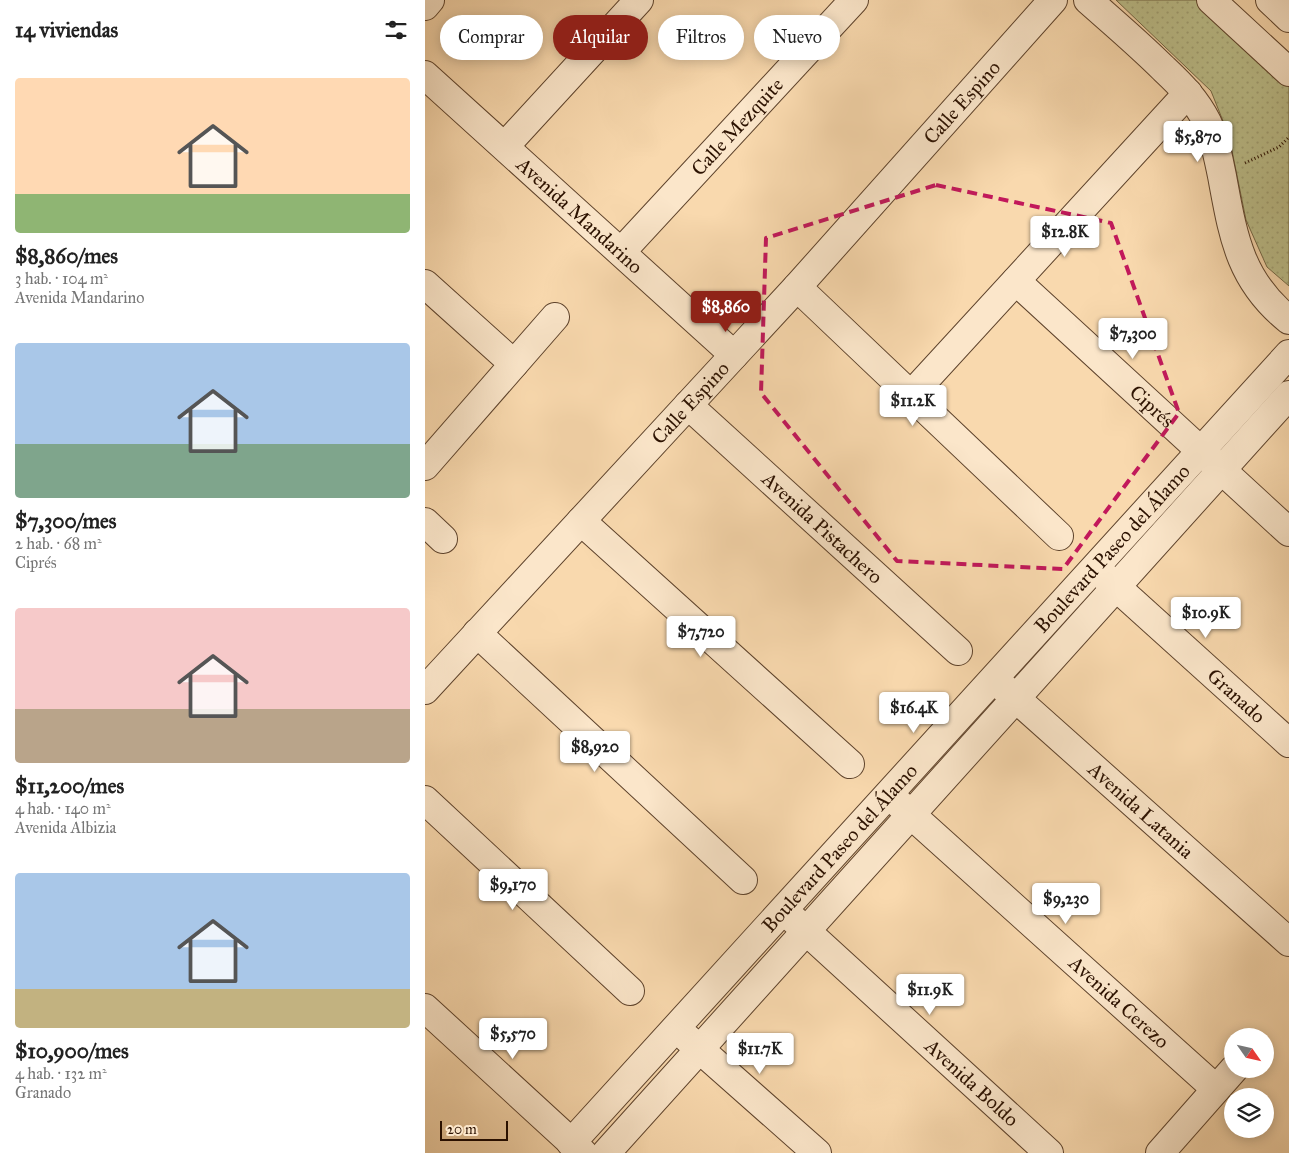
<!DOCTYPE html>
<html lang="es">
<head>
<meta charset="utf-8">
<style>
	body { margin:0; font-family:"IM FELL Great Primer",serif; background:#f2f2f2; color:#222; height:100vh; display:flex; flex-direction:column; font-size:19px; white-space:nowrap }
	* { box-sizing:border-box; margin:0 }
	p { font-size:16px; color:#767676 }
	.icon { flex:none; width:28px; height:28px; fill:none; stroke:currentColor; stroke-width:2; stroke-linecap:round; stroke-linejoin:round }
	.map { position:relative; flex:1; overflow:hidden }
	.sheet { display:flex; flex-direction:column; background:#fff; width:425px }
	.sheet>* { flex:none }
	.top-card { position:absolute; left:15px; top:15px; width:475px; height:45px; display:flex; gap:10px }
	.needle { width:32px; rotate:124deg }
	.tools { position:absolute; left:799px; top:1028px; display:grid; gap:10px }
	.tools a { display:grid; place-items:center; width:50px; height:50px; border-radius:50%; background:#fff; box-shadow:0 2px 12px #0003; font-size:25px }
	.scale { position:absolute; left:15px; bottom:12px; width:68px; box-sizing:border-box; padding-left:5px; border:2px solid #2b1100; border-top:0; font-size:14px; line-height:18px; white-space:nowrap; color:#2b1100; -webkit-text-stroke:4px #fbe6ca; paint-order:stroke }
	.price { position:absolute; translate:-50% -42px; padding:0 11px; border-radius:5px; background:#fff; color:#222; font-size:16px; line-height:32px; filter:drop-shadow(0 1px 2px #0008) }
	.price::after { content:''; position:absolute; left:50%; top:30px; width:15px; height:11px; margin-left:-8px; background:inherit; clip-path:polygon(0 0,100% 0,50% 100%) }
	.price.active { background:#8f2418; color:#fff }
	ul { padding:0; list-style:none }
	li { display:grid; align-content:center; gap:10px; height:265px; padding:0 15px }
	li span { display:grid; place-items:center; height:155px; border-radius:5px; color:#555 }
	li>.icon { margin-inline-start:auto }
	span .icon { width:90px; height:90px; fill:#fffc; stroke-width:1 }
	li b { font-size:21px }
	h2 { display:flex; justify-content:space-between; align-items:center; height:60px; padding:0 15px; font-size:21px }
	.chip { padding:0 18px; border-radius:22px; background:#fff; box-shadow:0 2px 12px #0003; font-size:18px; line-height:45px }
	.chip.active { background:#8f2418; color:#fff }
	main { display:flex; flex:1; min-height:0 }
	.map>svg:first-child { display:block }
	.park { fill:url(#park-dots); stroke:#746846 }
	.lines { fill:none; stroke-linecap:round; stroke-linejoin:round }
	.minor-casing { stroke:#5e432c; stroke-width:30 }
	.tertiary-casing { stroke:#5e432c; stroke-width:30 }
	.path { stroke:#2b1100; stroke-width:3; stroke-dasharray:1 2.5; stroke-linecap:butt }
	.minor { stroke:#fbe6ca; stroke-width:28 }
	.tertiary { stroke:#fbe6ca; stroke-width:28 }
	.marked { fill:none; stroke:#c2185b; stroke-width:4; stroke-dasharray:10 6; stroke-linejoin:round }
	.labels { text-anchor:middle; stroke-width:4.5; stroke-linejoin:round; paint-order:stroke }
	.street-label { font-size:20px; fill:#2b1100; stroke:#fbe6ca }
</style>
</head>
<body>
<main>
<section class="sheet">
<h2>14 viviendas<svg class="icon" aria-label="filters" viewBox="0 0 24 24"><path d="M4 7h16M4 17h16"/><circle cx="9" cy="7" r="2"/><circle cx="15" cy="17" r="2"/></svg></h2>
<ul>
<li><span style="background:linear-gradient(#ffd9b3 75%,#8fb573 0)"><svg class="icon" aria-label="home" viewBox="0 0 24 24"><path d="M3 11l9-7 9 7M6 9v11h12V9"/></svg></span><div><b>$8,860/mes</b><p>3 hab. · 104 m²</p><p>Avenida Mandarino</p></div></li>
<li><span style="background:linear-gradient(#a9c7e8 65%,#7fa58c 0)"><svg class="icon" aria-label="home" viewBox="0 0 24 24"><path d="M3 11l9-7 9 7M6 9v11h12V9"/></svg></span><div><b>$7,300/mes</b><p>2 hab. · 68 m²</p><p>Ciprés</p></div></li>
<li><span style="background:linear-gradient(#f6c9c9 65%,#b9a48a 0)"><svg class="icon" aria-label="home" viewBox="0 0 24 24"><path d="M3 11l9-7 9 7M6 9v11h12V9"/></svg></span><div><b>$11,200/mes</b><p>4 hab. · 140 m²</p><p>Avenida Albizia</p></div></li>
<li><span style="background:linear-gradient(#a9c7e8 75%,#c2b280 0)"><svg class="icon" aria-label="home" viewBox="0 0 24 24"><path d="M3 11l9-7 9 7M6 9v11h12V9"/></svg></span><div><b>$10,900/mes</b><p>4 hab. · 132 m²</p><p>Granado</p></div></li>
</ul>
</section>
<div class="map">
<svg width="864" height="1153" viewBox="0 0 864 1153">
	<defs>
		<pattern id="park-dots" width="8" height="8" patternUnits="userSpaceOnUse" patternTransform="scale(1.25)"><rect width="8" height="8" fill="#bcbf8b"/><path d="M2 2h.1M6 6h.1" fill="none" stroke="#a2a376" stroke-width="1.8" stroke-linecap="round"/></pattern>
	</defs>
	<rect width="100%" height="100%" fill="#f9d9ae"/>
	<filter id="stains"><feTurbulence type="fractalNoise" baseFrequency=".004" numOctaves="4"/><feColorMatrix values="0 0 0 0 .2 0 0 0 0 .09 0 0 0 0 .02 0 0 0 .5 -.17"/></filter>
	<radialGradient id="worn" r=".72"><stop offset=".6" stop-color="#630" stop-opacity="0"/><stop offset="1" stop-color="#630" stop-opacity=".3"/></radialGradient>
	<path class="park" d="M691,0h82l91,85v201l-22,-19 -21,-47 -17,-84 -18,-45z"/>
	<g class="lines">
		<defs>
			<g id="minor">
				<path d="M845,0l19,18"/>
				<path d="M0,6l5,-6"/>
				<path id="s1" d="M0,75l309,280"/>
				<path d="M80,146l134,-146"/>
				<path id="s2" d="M196,252l233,-252"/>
				<path id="s3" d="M591,281l273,251"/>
				<path d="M0,284l89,80"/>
				<path d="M372,287l262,249"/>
				<path d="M486,395l277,-302"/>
				<path id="s4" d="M263,405l270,246"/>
				<path d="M0,466l130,-149"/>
				<path d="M156,521l269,243"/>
				<path d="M0,522l18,17"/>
				<path id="s5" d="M678,575l186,168"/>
				<path d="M52,633l266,247"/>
				<path id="s6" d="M578,687l286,255"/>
				<path id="s7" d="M0,690l372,-403 256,-287"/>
				<path d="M0,800l205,191"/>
				<path id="s8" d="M472,802l319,287"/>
				<path id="s9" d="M367,918l257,235"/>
				<path d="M0,1008l158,145"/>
				<path d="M262,1038l130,115"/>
				<path id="s10" d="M146,1143l718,-789"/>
				<path d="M181,1153l683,-758"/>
				<path d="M735,1153l74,-84"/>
			</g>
			<path id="tertiary" d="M663,0c26,23 52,45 76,69 17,16 32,31 43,53 8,17 11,35 15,54 11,59 17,104 67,144
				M786,0l78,72"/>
		</defs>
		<use href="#minor" class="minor-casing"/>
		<use href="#tertiary" class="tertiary-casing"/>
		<path class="path" d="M820,163l34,-16 10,-10"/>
		<use href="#minor" class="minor"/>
		<use href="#tertiary" class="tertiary"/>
	</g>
	<path class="marked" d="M511,185l175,38 68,190 -116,156 -166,-8 -136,-168 5,-155z"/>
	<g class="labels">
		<g class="street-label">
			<text dy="7" stroke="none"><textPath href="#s7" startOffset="796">Calle Espino</textPath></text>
			<text dy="7" stroke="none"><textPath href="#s2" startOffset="171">Calle Mezquite</textPath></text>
			<text dy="7" stroke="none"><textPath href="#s1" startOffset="209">Avenida Mandarino</textPath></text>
			<text dy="7" stroke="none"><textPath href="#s7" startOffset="391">Calle Espino</textPath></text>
			<text dy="7" stroke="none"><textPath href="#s3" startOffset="185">Ciprés</textPath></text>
			<text dy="7" stroke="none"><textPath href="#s4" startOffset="182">Avenida Pistachero</textPath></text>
			<text dy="7" stroke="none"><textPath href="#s10" startOffset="804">Boulevard Paseo del Álamo</textPath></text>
			<text dy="7" stroke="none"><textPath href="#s5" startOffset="180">Granado</textPath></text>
			<text dy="7" stroke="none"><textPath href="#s6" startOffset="185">Avenida Latania</textPath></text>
			<text dy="7" stroke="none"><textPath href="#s10" startOffset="399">Boulevard Paseo del Álamo</textPath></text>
			<text dy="7" stroke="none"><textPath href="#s8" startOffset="299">Avenida Cerezo</textPath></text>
			<text dy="7" stroke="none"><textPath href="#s9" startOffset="244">Avenida Boldo</textPath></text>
		</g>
	</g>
	<rect width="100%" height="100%" filter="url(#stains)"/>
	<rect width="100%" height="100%" fill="url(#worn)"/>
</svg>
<div class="tools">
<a><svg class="needle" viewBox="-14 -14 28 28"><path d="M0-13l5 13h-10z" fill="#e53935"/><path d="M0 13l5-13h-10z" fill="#767676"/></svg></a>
<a><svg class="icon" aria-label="layers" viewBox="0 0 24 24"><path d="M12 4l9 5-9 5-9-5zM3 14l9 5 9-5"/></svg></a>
</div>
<div class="scale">20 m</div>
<b class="price" style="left:773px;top:163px">$5,870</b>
<b class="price" style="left:640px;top:258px">$12.8K</b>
<b class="price active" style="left:301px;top:333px">$8,860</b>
<b class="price" style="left:708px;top:360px">$7,300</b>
<b class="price" style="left:488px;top:427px">$11.2K</b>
<b class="price" style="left:781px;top:639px">$10.9K</b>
<b class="price" style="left:276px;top:658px">$7,720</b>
<b class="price" style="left:489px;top:734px">$16.4K</b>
<b class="price" style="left:170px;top:773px">$8,920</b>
<b class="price" style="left:88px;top:911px">$9,170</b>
<b class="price" style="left:641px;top:925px">$9,230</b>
<b class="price" style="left:505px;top:1016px">$11.9K</b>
<b class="price" style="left:88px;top:1060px">$5,570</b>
<b class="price" style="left:335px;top:1075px">$11.7K</b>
<div class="top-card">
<a class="chip">Comprar</a>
<a class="chip active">Alquilar</a>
<a class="chip">Filtros</a>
<a class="chip">Nuevo</a>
</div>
</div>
</main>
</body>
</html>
